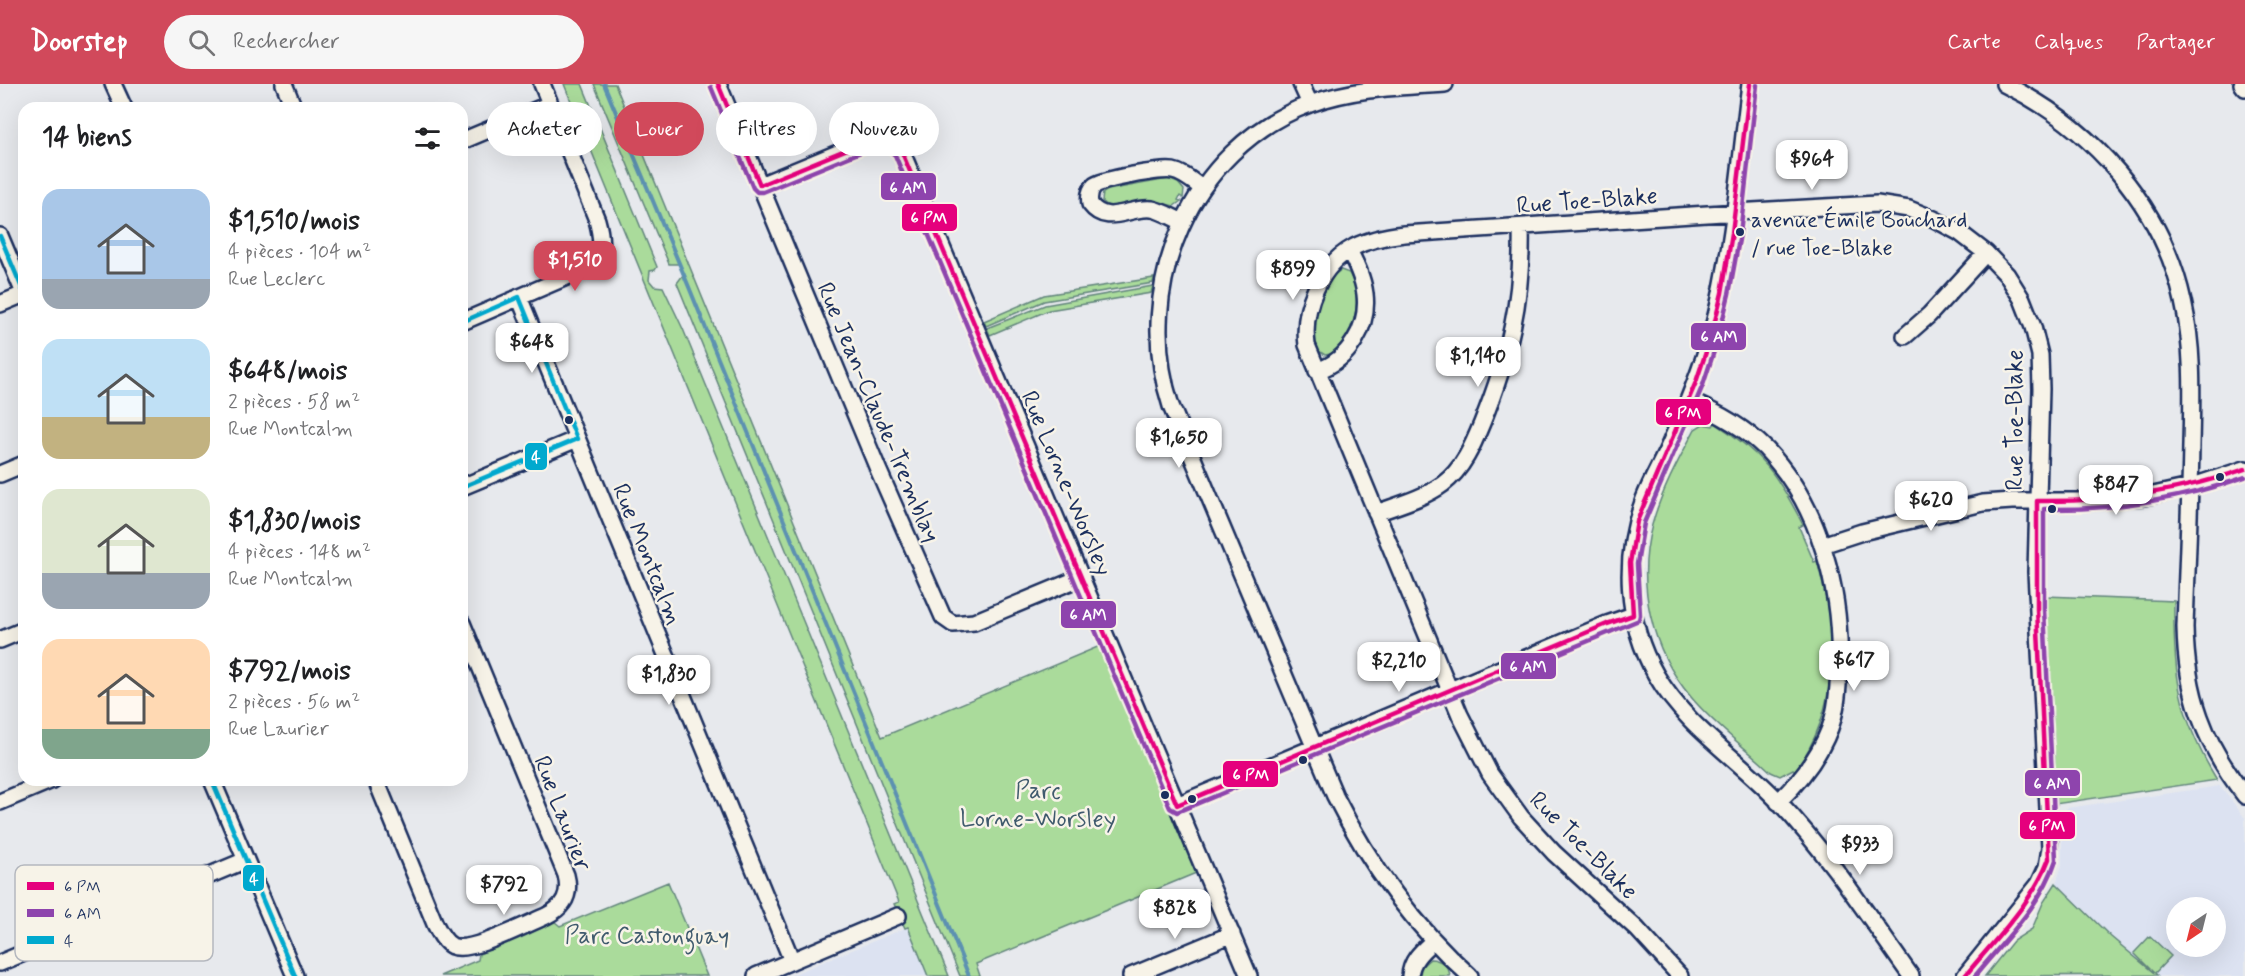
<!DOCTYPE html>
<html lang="fr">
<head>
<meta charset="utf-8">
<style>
	body { margin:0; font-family:Mynerve,sans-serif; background:#f6f6f6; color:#202124; height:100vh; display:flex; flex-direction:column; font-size:22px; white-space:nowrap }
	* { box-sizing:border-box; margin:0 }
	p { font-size:20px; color:#757577 }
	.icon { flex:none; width:33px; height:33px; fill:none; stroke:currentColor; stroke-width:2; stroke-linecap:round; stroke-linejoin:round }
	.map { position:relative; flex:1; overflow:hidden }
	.drawer { position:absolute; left:18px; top:18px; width:450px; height:684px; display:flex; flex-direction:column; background:#fff; border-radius:18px; box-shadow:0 6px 24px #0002 }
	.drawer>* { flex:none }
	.guide { position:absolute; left:486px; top:18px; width:570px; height:54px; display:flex; gap:12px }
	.needle { width:39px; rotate:215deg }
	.buttons { position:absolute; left:2166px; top:813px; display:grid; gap:12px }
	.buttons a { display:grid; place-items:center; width:60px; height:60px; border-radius:50%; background:#fff; box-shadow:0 6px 24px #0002; font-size:30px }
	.price { position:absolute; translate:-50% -51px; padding:0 14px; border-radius:12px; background:#fff; color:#222; font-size:20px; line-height:39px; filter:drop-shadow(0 2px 3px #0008) }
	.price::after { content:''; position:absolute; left:50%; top:36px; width:18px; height:14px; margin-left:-9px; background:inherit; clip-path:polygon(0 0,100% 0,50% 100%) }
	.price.active { background:#d1495b; color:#fff }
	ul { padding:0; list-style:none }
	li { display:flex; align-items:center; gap:18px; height:150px; padding:0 24px }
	li span { display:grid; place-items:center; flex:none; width:168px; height:120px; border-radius:18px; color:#555 }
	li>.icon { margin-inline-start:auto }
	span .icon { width:72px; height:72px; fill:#fffc; stroke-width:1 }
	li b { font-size:26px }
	h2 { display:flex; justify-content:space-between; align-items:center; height:72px; padding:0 24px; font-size:26px }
	.pill { padding:0 21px; border-radius:27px; background:#fff; box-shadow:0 6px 24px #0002; font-size:21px; line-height:54px }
	.pill.active { background:#d1495b; color:#fff }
	header { display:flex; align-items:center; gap:36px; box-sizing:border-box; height:84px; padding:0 30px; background:#d1495b; color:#fff }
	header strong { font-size:28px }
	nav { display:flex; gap:33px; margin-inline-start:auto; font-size:21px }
	.search { width:420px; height:54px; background:#f6f6f6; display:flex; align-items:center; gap:15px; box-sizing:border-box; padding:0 21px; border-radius:33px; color:#757577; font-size:22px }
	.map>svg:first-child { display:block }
	.built { fill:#dce2f1; fill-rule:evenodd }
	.green { fill:#aadb9b; stroke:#62857c; stroke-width:1.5 }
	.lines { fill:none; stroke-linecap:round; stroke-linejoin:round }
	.stream { stroke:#5c91b1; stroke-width:4 }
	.minor-casing { stroke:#1b2f5e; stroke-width:20 }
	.minor { stroke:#f7f3e8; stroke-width:15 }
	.bus-1-casing { stroke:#f7f3e8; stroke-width:9 }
	.bus-2-casing { stroke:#f7f3e8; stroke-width:9 }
	.bus-3-casing { stroke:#f7f3e8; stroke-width:9 }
	.bus-1 { stroke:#e5007d; stroke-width:4.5 }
	.bus-2 { stroke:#8e44ad; stroke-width:4.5 }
	.bus-3 { stroke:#00a9ce; stroke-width:4.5 }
	.bus-dot { fill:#1b2f5e; stroke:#f7f3e8; stroke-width:2 }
	.labels { text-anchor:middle; stroke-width:5; stroke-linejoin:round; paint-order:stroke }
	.bus-label { font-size:22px; fill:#1b2f5e; stroke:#f7f3e8; text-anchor:start }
	.street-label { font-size:24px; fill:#1b2f5e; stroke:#f7f3e8 }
	.park-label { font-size:24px; fill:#3f5a6d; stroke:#f7f3e8 }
	.key { fill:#f7f3e8; stroke:#b5b8bf; stroke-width:1.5 }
	.key-label { font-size:16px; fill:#1b2f5e }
	.line-badge { stroke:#f7f3e8; stroke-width:2 }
	.badge-label { font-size:16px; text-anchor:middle; font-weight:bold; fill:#fff }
</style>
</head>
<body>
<header>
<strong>Doorstep</strong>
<div class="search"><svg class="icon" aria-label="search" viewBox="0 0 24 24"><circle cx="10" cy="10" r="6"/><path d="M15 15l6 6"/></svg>Rechercher</div>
<nav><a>Carte</a><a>Calques</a><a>Partager</a></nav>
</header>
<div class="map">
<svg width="2245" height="892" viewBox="0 0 2245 892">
	<rect width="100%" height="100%" fill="#e7e9ed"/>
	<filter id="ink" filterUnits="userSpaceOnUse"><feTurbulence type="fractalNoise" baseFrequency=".0167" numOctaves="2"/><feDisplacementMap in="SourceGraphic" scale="12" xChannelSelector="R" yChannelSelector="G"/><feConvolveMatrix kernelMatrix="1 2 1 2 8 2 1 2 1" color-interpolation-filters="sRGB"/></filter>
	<g filter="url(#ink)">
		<path class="built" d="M2220,702l25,32v158h-89l-45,-39 -55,-54 6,-18v-48l5,-9zM2176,824h40v38h-40z
			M908,843l20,49h-139z"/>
		<path class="green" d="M564,0h18l75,183 -2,3 -5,1 -1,9 5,6 9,1 20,42 266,647h-21l-20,-49 -3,1 -11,-24 5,-2z
			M594,0h21l267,653 218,-91 96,227 -220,91 4,12h-20l-283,-693 6,-8 -3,-11h-11z
			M1168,95l10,4 6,7 -1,8 -3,-2 -2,4 3,1 -7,5 -24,-6 -38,6h-4l-6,-5 1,-8 5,-3z
			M1341,186l8,3c13,23 8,52 -9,72 -5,6 -8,10 -15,10l-8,-5c-5,-25 -1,-65 24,-80z
			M1154,194l-1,5 -109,18 -58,25 -2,-5 60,-26z
			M1153,202l-2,7 -102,17 -59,25 -3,-7 58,-23z
			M1715,339c47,30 63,52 88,102l-4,2 15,35 3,-1c20,72 24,147 -22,210l-2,-2 -13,7 -9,-4c-26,-25 -57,-47 -80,-75 -40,-47 -55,-113 -39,-172 9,-33 27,-66 43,-96l8,-5 10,2z
			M2045,512l129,5c-1,73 4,115 43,179l-162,24z
			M668,798l39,94h-267l38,-16 1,-6 76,-32 5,4z
			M2056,799l55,54 43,36 -20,-20 16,-17 21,20 -16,17 2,2 -172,1 28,-35 19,-12 11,-26z
			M1430,875c10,0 19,7 20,17h-30l1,-9z"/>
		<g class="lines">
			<path class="stream" d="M604,0l85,203 280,689"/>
			<defs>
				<path id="minor" d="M113,0l11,24
					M284,0l10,24
					M718,0l160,385 65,148 10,7 21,-2 108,-45
					M1301,0l9,20
					M1445,0c-46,3 -92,4 -135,20 -120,44 -178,184 -139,302l164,390c34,68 78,129 135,180
					M1750,0c-10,79 -16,159 -35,236 -10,41 -26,80 -43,119 -8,20 -20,39 -28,60 -21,57 -19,122 12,176 30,52 83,84 123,127 50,53 90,115 132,174
					M2004,0c87,42 158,121 179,217 11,48 9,96 8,144 -1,61 -4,121 -6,182 1,67 19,116 60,169
					M2242,0l3,4
					M462,57l88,-37
					M760,101l112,-46 17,1 12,10 348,826
					M1183,138c-10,-4 -20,-11 -31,-13 -22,-3 -45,18 -62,-5 -1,-6 -1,-13 4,-18 7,-7 68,-17 79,-15 11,2 20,11 29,17
					M0,152l24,57
					M519,213l273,664
					M0,220l24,-10
					M462,238l116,-50c25,-13 26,-27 19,-52l-55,-136
					M1905,252l24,-21 57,-62
					M1317,287c32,-11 52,-44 48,-77 -2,-16 -9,-30 -16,-44
					M1689,317c28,11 56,27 77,48 55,58 76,143 73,220 -1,20 -2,40 -9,59 -11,29 -29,52 -52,74
					M0,390l24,-10
					M462,403l115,-48
					M1376,429c22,-8 48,-15 67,-29 20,-15 30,-39 39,-61 27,-67 41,-124 39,-196
					M1822,461l40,-13 121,-29 29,-2h72l60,-4 46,-10 55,-18
					M0,556l24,-10
					M212,696l83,196
					M376,696l59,144c4,8 9,18 17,22 18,8 75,-22 94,-30 18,-9 25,-22 20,-41l-104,-252
					M0,718l52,-22
					M1177,721l430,-181 26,-9
					M0,879l246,-103
					M756,892l142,-60
					M1131,892l101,-42
					M1410,892c1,-16 12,-25 23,-35
					M1680,892l-43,-47 -83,-76 -33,-36 -31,-43 -30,-59 -153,-370c-5,-37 13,-80 47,-98 16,-8 33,-11 50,-13l349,-23 124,-7 32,5 25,10 26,14 26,20 21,22 15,24 11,28 7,28 1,34 -5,183 14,276 -3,19 -8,17 -74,92"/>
			</defs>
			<use href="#minor" class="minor-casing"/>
			<use href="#minor" class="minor"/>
			<defs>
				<path id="bus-1" d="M718,0l42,101 112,-46 17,1 12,10 276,655 430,-181 26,-9 -3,-52 7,-42 59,-139 15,-45 11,-44 10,-60 18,-149
					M1965,892c30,-37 67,-72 84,-117l-12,-250v-108c72,1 140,-8 208,-32"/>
				<path id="bus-2" d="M711,3l42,101 4,4h6l110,-45h13l9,8 275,653 7,4 462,-192 1,-5 -3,-51 7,-41 59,-138 15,-46 11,-45 11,-60 17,-149
					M1975,892c29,-36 66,-70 81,-116l-12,-251v-100c70,1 136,-9 201,-32"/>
				<path id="bus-3" d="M0,152l24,57
					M462,238l57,-25 58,142 -115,48
					M212,696l83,196"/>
			</defs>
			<use href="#bus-1" class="bus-1-casing"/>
			<use href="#bus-2" class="bus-2-casing"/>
			<use href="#bus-3" class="bus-3-casing"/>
			<use href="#bus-1" class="bus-1"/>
			<use href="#bus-2" class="bus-2"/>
			<use href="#bus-3" class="bus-3"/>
		</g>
	</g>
	<g class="bus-dot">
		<circle cx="1740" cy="148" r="5"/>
		<circle cx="569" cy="336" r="5"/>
		<circle cx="2220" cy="393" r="5"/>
		<circle cx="2052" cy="425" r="5"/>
		<circle cx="1303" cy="676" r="5"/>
		<circle cx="1165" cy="711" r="5"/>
		<circle cx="1192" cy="715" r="5"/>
	</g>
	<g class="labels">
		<g class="bus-label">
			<text x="1751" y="143">avenue Émile Bouchard<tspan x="1751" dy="28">/ rue Toe-Blake</tspan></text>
		</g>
		<g class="street-label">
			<text transform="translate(1587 116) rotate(-4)" y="8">Rue Toe-Blake</text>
			<text transform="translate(879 328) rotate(67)" y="8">Rue Jean-Claude-Tremblay</text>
			<text transform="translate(2014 336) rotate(-90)" y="8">Rue Toe-Blake</text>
			<text transform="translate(1067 399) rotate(67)" y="8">Rue Lorne-Worsley</text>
			<text transform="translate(648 470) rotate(68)" y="8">Rue Montcalm</text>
			<text transform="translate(563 729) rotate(69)" y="8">Rue Laurier</text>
			<text transform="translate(1584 761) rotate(45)" y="8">Rue Toe-Blake</text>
		</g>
		<g class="park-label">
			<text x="1038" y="714">Parc<tspan x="1038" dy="28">Lorne-Worsley</tspan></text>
			<text x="647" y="859">Parc Castonguay</text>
		</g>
	</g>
	<rect x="15" y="781" width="198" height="96" rx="9" class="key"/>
	<rect x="27" y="798" width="27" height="8" fill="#e5007d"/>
	<rect x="27" y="825" width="27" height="8" fill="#8e44ad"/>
	<rect x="27" y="852" width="27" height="8" fill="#00a9ce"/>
	<g class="key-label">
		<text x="64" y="808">6 PM</text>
		<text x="64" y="835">6 AM</text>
		<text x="64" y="862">4</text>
	</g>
	<g class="line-badge">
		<rect x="880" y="88" width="57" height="29" rx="6" fill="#8e44ad"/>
		<rect x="901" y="119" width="57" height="29" rx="6" fill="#e5007d"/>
		<rect x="1690" y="238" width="57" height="29" rx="6" fill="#8e44ad"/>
		<rect x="1655" y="314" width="57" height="28" rx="6" fill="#e5007d"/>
		<rect x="524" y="358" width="24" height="29" rx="6" fill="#00a9ce"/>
		<rect x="1060" y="516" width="57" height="29" rx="6" fill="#8e44ad"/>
		<rect x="1500" y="568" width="57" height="28" rx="6" fill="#8e44ad"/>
		<rect x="1222" y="676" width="57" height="28" rx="6" fill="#e5007d"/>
		<rect x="2024" y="685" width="57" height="28" rx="6" fill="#8e44ad"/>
		<rect x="2019" y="727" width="57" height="29" rx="6" fill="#e5007d"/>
		<rect x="242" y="780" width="23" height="28" rx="6" fill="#00a9ce"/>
	</g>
	<g class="badge-label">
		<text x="908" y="109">6 AM</text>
		<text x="929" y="139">6 PM</text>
		<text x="1719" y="258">6 AM</text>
		<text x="1683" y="334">6 PM</text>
		<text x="536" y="378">4</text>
		<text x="1088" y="536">6 AM</text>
		<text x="1528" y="588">6 AM</text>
		<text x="1251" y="696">6 PM</text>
		<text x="2052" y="705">6 AM</text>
		<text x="2047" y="747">6 PM</text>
		<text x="254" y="800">4</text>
	</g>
</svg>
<div class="buttons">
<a><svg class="needle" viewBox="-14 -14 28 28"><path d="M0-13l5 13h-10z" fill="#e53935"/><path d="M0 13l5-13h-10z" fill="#757577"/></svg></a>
</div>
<b class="price" style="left:1812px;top:107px">$964</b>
<b class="price active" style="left:575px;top:208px">$1,510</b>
<b class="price" style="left:1293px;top:217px">$899</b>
<b class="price" style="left:532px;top:290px">$648</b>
<b class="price" style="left:1478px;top:304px">$1,140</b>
<b class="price" style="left:1179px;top:385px">$1,650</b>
<b class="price" style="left:2116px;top:432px">$847</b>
<b class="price" style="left:1931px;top:448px">$620</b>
<b class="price" style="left:1854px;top:608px">$617</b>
<b class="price" style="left:1399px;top:609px">$2,210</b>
<b class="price" style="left:669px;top:622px">$1,830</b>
<b class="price" style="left:1860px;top:792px">$933</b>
<b class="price" style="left:504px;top:832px">$792</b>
<b class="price" style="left:1175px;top:856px">$828</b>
<div class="guide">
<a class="pill">Acheter</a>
<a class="pill active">Louer</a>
<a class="pill">Filtres</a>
<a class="pill">Nouveau</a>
</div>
<section class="drawer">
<h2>14 biens<svg class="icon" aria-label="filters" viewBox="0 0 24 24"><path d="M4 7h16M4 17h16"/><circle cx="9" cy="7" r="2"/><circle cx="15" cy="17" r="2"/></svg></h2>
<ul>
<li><span style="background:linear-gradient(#a9c7e8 75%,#9aa5b1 0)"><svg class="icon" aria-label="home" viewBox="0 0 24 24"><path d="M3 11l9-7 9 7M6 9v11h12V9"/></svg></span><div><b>$1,510/mois</b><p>4 pièces · 104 m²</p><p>Rue Leclerc</p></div></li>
<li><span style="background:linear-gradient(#bfe0f5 65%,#c2b280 0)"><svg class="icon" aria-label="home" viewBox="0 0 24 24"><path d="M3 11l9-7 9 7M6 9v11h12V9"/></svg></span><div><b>$648/mois</b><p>2 pièces · 58 m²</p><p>Rue Montcalm</p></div></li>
<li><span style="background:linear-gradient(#dfe7d0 70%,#9aa5b1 0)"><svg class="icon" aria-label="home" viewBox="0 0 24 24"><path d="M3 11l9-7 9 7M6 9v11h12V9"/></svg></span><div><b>$1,830/mois</b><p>4 pièces · 148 m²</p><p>Rue Montcalm</p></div></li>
<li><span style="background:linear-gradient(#ffd9b3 75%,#7fa58c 0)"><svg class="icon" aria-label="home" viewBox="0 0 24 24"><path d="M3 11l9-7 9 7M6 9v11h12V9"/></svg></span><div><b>$792/mois</b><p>2 pièces · 56 m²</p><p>Rue Laurier</p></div></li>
</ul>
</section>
</div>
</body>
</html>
